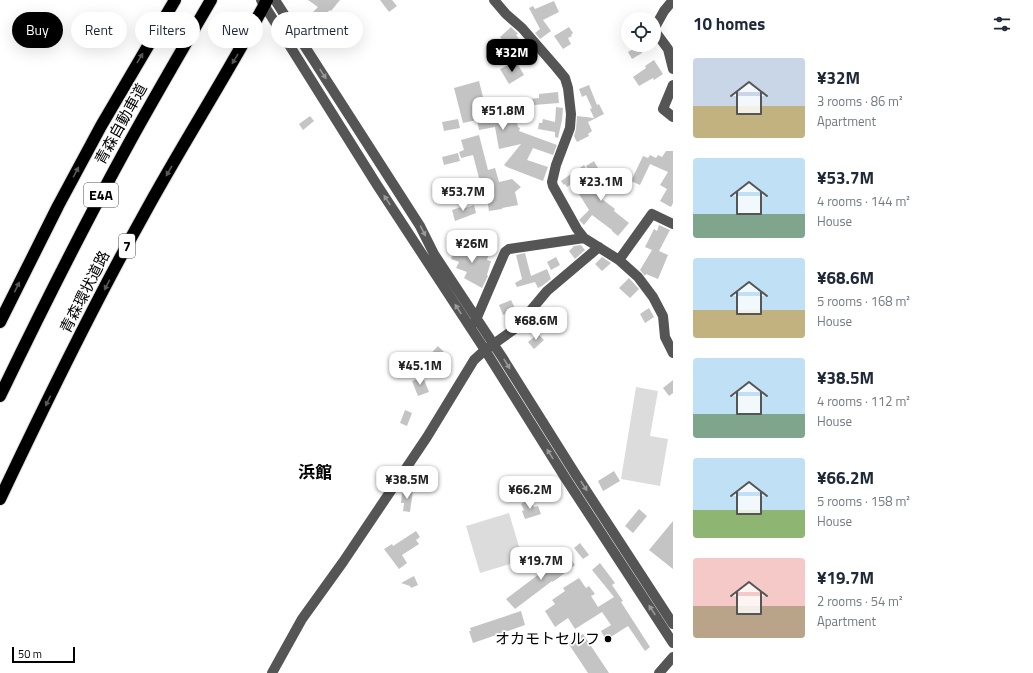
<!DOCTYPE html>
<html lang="en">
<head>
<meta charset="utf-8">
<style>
	body { margin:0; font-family:"Titillium Web","Noto Sans JP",sans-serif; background:#f2f2f3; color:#1f2937; height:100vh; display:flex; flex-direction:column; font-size:15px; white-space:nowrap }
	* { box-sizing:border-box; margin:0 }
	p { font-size:13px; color:#747a83 }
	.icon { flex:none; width:22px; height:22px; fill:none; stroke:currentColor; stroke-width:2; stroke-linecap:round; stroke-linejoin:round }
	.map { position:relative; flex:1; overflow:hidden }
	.details { display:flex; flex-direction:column; background:#fff; width:360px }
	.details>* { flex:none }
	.top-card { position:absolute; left:12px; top:12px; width:380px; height:36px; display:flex; gap:8px }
	.buttons { position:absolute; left:621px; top:12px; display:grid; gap:8px }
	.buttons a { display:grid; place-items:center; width:40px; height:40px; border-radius:50%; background:#fff; box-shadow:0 4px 16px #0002; font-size:20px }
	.scale { position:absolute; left:12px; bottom:10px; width:63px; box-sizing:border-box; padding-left:4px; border:2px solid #000; border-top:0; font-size:11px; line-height:14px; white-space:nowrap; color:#000; -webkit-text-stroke:3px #fff; paint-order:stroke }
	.price { position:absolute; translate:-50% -34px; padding:0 9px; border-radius:8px; background:#fff; color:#222; font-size:13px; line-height:26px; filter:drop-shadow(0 1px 2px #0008) }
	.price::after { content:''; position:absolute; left:50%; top:24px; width:12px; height:9px; margin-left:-6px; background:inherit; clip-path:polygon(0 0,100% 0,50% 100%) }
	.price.active { background:#000; color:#fff }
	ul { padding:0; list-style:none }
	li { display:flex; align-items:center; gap:12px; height:100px; padding:0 20px }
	li span { display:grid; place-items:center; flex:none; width:112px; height:80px; border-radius:4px; color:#555 }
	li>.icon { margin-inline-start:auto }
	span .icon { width:48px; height:48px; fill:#fffc; stroke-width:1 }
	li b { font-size:17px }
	h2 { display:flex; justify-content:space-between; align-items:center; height:48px; padding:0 20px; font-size:17px }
	.tag { padding:0 14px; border-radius:18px; background:#fff; box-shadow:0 4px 16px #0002; font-size:14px; line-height:36px }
	.tag.active { background:#000; color:#fff }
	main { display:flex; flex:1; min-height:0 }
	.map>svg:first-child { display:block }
	.green { fill:#dcdcdc }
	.building { fill:#c4c4c4 }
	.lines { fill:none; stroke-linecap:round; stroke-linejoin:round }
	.highway-casing { stroke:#dbdbdb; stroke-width:14 }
	.minor { stroke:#555; stroke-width:10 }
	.highway { stroke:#000; stroke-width:12 }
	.oneway { fill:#595959 }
	.oneway2 { fill:#999 }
	.poi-dot { fill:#000; stroke:#fff; stroke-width:1.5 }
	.labels { text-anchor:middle; stroke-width:3.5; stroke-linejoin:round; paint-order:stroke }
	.shield { fill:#fff; stroke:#4c4c4c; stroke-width:1 }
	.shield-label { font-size:14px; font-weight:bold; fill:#000 }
	.street-label { font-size:15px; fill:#000; stroke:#fff }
	.poi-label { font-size:15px; fill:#000; stroke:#fff; text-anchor:end }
	.quarter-label { font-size:17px; font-weight:bold; fill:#000; stroke:#fff }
</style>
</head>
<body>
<main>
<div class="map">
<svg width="673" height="673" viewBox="0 0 673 673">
	<rect width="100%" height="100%" fill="#fff"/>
	<path class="green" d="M636,387l22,4 -8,45 18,3 -8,47 -39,-7z
		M509,513l14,47 -43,13 -14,-47z"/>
	<path class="building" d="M308,0h32l-9,11 -1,-1 -14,13 -7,-7 9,-9z
		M380,0h12l5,6 -8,6z
		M554,1l5,11 -16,8 8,11 -11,8 -5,-6 5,-4 -11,-21 4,-2 2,3z
		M511,27l7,7 -2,1 4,5 -6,6 -6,-7 -4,3 -4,-5z
		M569,27l4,6 -2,2 1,1 -4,2 3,6 -8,5 -9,-13z
		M638,46l4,7 -10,6 -4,-7z
		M654,60l9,14 -9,6 -1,-2 -14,8 -6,-9 13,-9 -1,-2z
		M517,63l7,12 -15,9 -9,-15 10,-5 2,2z
		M479,81l9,36 27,-6 3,16 2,1 -1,3 38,14 -4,10 -20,-7 -6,12 21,7 -5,14 -36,-14 -3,-2 17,-21 -22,5 -4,-22 -16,3 -2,-10 -14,3 -9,-35z
		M589,85l8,20 2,-1 5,10 -16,8 4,9 -4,3 1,2 -12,6 -3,-6 2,-7 1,-13 17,2 -4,-9 2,-1 -6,-13 -4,2 -3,-8z
		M558,92l1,11 -38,3 -1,-6 19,-2v-4z
		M556,107l7,1 -1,12 -4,18 -3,-1v-5l-17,-3 1,-6h3l1,-4 12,3z
		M310,116l4,5 -11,9 -4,-6z
		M458,119l2,9 -16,3 -2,-9z
		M479,135l9,35 7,-2 4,14 13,-3 9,8 -6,5 3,13 -16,3v1l-13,2 -3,-18 -6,2 -4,-14 2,-1 -1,-2h2l-6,-23 -12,3 -2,-6 5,-2 -3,-10z
		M666,151h7v52l-2,4 -11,-6 7,-12 -7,-4 8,-13 -18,-8 -10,21 -9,-4 12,-25 5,2 2,-3 6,3 2,-3 4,2z
		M458,153l2,8 -16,4 -2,-8z
		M594,161l8,14 5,-3 7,10 -13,9 1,2 -4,3 17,13 -1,2 15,12 -11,13 -6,-5v-1l-20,-15 -8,10 -5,-5 10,-10 -10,-16 17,-12 -10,-16z
		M584,165l4,7 -10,5 1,2 -12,8 -2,-3 -1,1 -3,-4z
		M442,182h10v11l3,8 -10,3 -2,-7z
		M474,205l2,8 -21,8 -3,-11 12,-4 1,2z
		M659,225l11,5 -11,21 9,4 -10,24 -12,-5 -1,2 -5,-6 12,-20 -7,-3 9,-18 3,2z
		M456,243l9,3 -1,3 14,4 1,-3 10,3 -2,7 4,1 -4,14 1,1 -6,12 -18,-10 3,-6 -11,-4 3,-6 -8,-3z
		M581,245l4,5 -10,9 -6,-8 5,-5z
		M525,253l6,23 16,-7 4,10 -9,7 -4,2 -3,-6 -18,5 -2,-4 7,-4 -6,-24z
		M556,257l4,8 -9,5 -4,-8z
		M602,257l9,6 -9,8 -7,-7z
		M629,278l10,11 -9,9 -11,-10z
		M511,300l5,10 -13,5 -4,-10z
		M649,308l5,9 -9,6 -5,-9z
		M538,334l6,6 -10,9 -6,-7z
		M438,346l13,13 -6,6 -7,-6 -9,10 -7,-6z
		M423,377l6,15 -11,4 -6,-15z
		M673,380v13l-4,3 -6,-8z
		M405,410l7,3 -5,13 -7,-3z
		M614,471l6,10 -17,10 -5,-10z
		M406,489l7,1 -3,22 -7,-1 1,-8h-3l1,-10 4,1z
		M529,499l5,8 4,-1 3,8 -16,5 -3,-8 2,-1 -3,-6z
		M639,509l8,7 -14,17 -8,-7z
		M673,521v48l-24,-19z
		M416,531l4,6 -4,3 3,4 -17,11 5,8 -8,6 -15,-20 8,-5 1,2z
		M580,543l9,12 -6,4 -9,-11z
		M567,553l8,12 -18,14 -5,3v-1l-37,28 -9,-10z
		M600,563l15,20 -3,2 11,16 -2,1 29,45 -5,4 -17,-25 -22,14 -5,-9 10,-6 -9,-13 -27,17 -7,-11 -13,9 -10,-16 10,-7 -3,-4 13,-9 -2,-3 16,-10 7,10 3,-2 6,8 -4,2 7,11 16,-10 -22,-27z
		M414,576l4,9 -7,3 -1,-2 -9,-3z
		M521,611l4,14 -52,18 -4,-12h2l-1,-3z
		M583,634l26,39h-21l-20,-30z"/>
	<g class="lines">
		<defs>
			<path id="highway" d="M0,322l58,-116 43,-80 74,-126
				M0,396c41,-85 83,-169 128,-251 27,-49 55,-97 83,-145
				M0,499c45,-95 91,-190 142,-281 40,-74 86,-144 125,-218"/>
		</defs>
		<use href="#highway" class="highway-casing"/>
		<path class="minor" d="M261,0l116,185 108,165 81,129 107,164
			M275,0l145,226 14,28 68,103 74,118 97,149
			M494,0l12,14 16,14 34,39 9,11 3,10 3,26 -1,14 -14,37 -4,17 1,4 24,43 7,9 35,22 33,-46 21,10
			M654,29l10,-18 9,-11
			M654,30l14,19 5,20
			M673,85l-10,24 10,8
			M619,260l19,17 15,20 10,19 2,21 8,16
			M475,322l30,-70 4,-3 75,-11
			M272,673l30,-54 41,-57 84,-125 47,-77 11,-10 31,-22 31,-37 52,-44
			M659,673l14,-16"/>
		<use href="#highway" class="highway"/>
	</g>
	<defs><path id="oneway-solid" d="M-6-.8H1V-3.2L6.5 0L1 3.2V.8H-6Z"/></defs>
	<g class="oneway">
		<use href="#oneway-solid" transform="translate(140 58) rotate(-59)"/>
		<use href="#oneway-solid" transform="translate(235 59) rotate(121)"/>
		<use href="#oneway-solid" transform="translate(169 171) rotate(120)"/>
		<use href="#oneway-solid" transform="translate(76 172) rotate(-62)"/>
		<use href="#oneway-solid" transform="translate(107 285) rotate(118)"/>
		<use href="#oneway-solid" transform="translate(17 287) rotate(-64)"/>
		<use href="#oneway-solid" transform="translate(48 401) rotate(116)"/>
	</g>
	<g class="oneway2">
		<use href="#oneway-solid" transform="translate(323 74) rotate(57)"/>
		<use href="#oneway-solid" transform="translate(387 200) rotate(-123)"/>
		<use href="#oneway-solid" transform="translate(423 231) rotate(63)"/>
		<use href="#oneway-solid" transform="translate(458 309) rotate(-123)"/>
		<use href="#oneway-solid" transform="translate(507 364) rotate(58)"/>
		<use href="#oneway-solid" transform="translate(550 454) rotate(-122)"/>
		<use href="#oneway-solid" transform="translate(584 486) rotate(57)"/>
		<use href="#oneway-solid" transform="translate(652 610) rotate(-123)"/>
	</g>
	<circle class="poi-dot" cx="608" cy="639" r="4"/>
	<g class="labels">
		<g class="shield">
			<rect x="84" y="183" width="34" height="24" rx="3"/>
			<rect x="119" y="234" width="16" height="24" rx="3"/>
		</g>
		<g class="shield-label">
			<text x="101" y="200">E4A</text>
			<text x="127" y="251">7</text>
		</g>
		<g class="street-label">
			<text transform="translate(121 124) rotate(-61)" y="5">青森自動車道</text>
			<text transform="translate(85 292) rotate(-63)" y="5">青森環状道路</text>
		</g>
		<g class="poi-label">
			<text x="600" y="644">オカモトセルフ</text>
		</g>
		<g class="quarter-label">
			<text x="315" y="478">浜館</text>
		</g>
	</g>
</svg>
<div class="buttons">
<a><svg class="icon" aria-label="locate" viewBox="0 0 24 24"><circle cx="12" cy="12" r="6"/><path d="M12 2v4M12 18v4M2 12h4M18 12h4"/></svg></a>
</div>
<div class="scale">50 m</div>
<b class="price active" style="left:512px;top:73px">¥32M</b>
<b class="price" style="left:503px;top:131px">¥51.8M</b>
<b class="price" style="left:601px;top:202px">¥23.1M</b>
<b class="price" style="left:463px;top:212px">¥53.7M</b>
<b class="price" style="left:472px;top:264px">¥26M</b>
<b class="price" style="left:536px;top:341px">¥68.6M</b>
<b class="price" style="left:420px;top:386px">¥45.1M</b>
<b class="price" style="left:407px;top:500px">¥38.5M</b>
<b class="price" style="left:530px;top:510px">¥66.2M</b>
<b class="price" style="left:541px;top:581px">¥19.7M</b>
<div class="top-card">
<a class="tag active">Buy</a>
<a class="tag">Rent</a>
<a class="tag">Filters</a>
<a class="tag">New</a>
<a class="tag">Apartment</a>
</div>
</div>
<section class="details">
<h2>10 homes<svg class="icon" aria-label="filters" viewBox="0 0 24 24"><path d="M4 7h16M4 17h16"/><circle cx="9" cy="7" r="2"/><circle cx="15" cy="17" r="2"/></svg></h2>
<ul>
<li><span style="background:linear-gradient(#c9d6e8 60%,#c2b280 0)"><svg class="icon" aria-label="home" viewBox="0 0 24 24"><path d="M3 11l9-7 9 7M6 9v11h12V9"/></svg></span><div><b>¥32M</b><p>3 rooms · 86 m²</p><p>Apartment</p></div></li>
<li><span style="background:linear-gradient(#bfe0f5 70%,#7fa58c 0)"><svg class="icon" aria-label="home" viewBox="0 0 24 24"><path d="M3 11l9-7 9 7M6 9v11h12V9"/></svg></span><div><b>¥53.7M</b><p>4 rooms · 144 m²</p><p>House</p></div></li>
<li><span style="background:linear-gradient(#bfe0f5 65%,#c2b280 0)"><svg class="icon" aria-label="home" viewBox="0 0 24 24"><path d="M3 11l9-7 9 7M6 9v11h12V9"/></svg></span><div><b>¥68.6M</b><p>5 rooms · 168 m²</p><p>House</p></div></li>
<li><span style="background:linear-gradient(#bfe0f5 70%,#7fa58c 0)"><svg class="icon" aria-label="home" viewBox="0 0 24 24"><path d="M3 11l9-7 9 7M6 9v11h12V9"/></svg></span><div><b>¥38.5M</b><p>4 rooms · 112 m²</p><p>House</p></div></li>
<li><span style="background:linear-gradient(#bfe0f5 65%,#8fb573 0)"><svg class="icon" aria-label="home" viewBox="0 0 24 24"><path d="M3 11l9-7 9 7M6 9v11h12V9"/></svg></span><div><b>¥66.2M</b><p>5 rooms · 158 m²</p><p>House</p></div></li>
<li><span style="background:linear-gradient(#f6c9c9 60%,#b9a48a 0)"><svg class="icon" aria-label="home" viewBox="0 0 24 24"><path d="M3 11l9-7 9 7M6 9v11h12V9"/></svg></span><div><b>¥19.7M</b><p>2 rooms · 54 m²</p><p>Apartment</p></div></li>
</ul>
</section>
</main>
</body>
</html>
